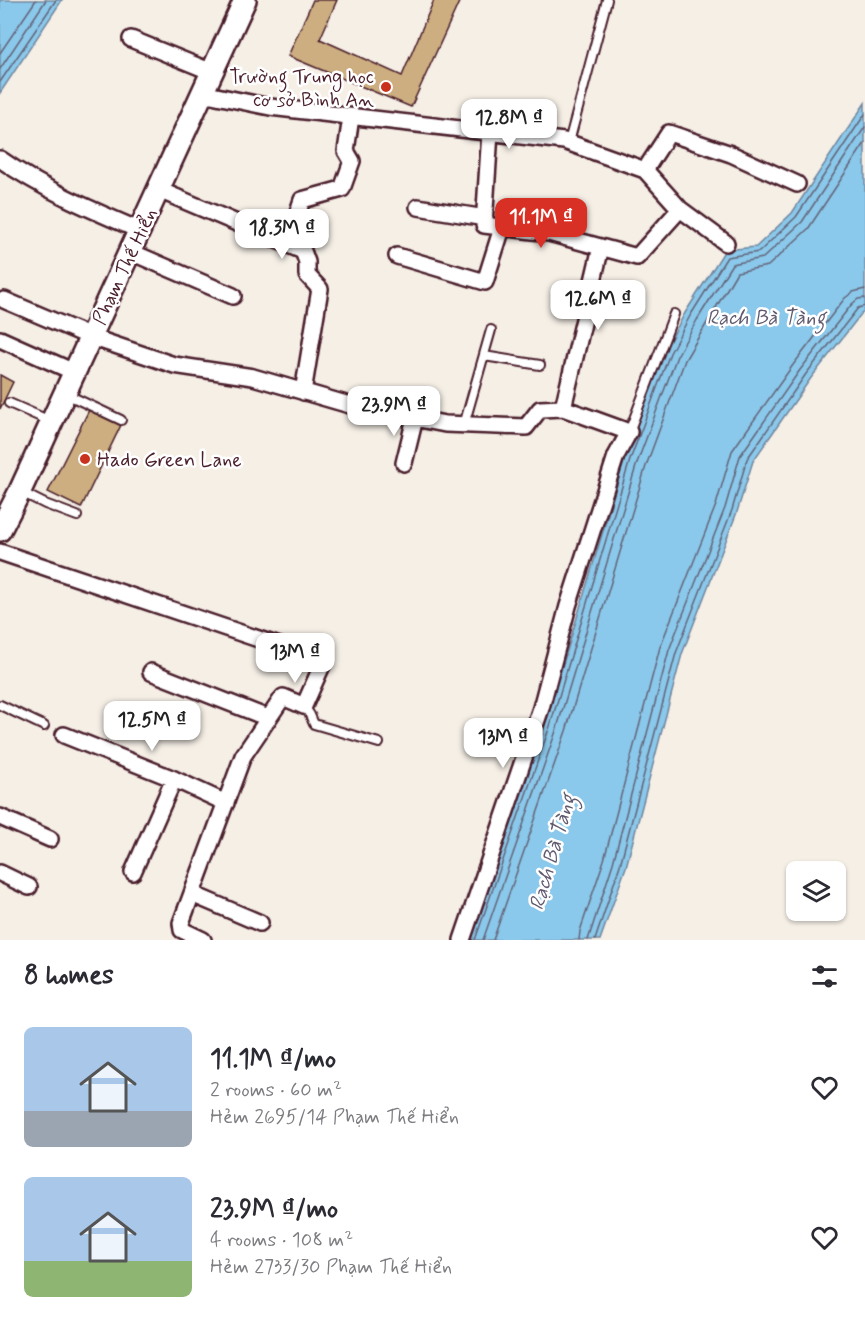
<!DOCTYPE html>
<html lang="en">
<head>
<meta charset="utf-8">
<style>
	body { margin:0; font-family:Mynerve,sans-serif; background:#f2f2f3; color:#2b2b33; height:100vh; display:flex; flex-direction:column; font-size:22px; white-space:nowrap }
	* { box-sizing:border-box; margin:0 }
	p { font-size:20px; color:#7c7c81 }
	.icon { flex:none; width:33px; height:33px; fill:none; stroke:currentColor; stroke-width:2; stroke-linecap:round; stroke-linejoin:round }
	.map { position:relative; height:940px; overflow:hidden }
	.sheet { display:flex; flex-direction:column; background:#fff; flex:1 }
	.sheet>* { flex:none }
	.buttons { position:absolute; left:786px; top:861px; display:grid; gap:12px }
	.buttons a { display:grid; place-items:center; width:60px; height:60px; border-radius:9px; background:#fff; box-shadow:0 2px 4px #0004; font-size:30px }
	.price { position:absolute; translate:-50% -51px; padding:0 14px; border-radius:12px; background:#fff; color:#222; font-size:20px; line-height:39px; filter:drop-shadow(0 2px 3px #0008) }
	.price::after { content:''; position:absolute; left:50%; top:36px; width:18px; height:14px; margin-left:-9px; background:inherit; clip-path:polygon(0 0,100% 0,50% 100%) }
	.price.on { background:#d93025; color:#fff }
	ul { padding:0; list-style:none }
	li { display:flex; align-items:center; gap:18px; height:150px; padding:0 24px }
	li span { display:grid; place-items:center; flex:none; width:168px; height:120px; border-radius:9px; color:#555 }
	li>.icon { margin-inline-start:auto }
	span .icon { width:72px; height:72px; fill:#fffc; stroke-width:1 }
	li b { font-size:26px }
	h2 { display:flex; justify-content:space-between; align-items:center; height:72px; padding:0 24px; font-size:26px }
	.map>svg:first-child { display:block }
	.water { fill:#8ac9eb; stroke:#70859e; stroke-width:1.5 }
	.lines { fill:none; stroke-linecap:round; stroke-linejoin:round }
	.shore { stroke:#646378; stroke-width:1.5 }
	.building { fill:#ccae80; stroke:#4a1f2b; stroke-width:1.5 }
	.service-casing { stroke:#4a1f2b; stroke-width:12 }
	.minor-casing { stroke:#4a1f2b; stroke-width:20 }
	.secondary-casing { stroke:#4a1f2b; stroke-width:26 }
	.service { stroke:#fff; stroke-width:8 }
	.minor { stroke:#fff; stroke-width:15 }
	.secondary { stroke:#fff; stroke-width:21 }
	.poi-dot { fill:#c8321e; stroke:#fff; stroke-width:2 }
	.labels { text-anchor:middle; stroke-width:5; stroke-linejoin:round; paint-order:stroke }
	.poi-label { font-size:20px; fill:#4a1f2b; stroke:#fff; text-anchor:end }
	.street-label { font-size:20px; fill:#4a1f2b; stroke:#fff }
	.water-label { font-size:21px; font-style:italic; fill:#605a6e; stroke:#fff }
</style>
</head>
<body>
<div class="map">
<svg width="865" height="940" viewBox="0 0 865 940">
	<rect width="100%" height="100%" fill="#f5efe6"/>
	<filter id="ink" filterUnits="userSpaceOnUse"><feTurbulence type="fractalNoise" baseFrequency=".0167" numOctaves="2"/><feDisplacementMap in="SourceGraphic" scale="12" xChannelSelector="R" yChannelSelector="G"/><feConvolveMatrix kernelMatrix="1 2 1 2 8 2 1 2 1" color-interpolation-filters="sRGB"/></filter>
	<g filter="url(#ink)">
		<path class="water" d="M0,0h62l-62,93z
			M865,103v206l-54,69 -58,83 -16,51 -55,142 -56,213 -26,73h-131l76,-216 80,-266 40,-108 20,-37 40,-63 31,-3 36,-34z"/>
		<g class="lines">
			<path class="shore" d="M0,53l36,-53
				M0,69l46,-69
				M0,82l56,-82
				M475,940l75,-214 80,-266 40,-107 20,-37 37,-59 32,-5 37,-35 69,-103
				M483,940l74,-212 80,-265 40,-107 20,-36 35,-56 31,-6 39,-36 63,-95
				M493,940l73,-209 80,-265 39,-106 52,-88 31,-6 40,-37 57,-86
				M579,940l1,-9 24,-71 56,-213 56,-142 16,-54 61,-86 52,-67 8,-6 12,-3
				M588,940l25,-77 56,-213 56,-142 15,-52 60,-86 52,-66 6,-5 7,-1
				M595,940l25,-75 56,-212 56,-143 15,-51 59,-85 52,-66 7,-2"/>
		</g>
		<path class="building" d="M313,0h24l-17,39 82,37 32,-76h26l-49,107 -123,-51z
			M0,375l13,7 -13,27z
			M89,410l32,15 -40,83 -33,-16z"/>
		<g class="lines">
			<defs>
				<path id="service" d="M569,142l38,-142
					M484,356l56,9
					M66,394l55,26
					M9,403l41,18
					M464,425l27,-95
					M629,432l45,-118
					M21,492l24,12 32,12
					M0,705l44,21
					M304,706l6,9 4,9 65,19"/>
				<path id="minor" d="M131,39l81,33
					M202,93l68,14 294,34 81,29 24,-37 62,21 66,30
					M490,132l-6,93 65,8 88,24 43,-48
					M0,159c44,31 92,51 141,72
					M645,170l35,39 46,34
					M159,190l144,61 4,11v13l13,14 -17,103
					M418,207l67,11
					M287,244l15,-44 40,-11 10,-28 -6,-10 5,-34
					M131,252l102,44
					M397,256l88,26 17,-54
					M4,300l87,37 83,28 79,12 100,29 92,18 81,3 14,-18 23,-1 66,24 -13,24 -48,150 -27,102 -79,232
					M0,339l74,33
					M563,408l38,-161
					M404,463l11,-45
					M0,552l324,109 -20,45 -21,-9 -40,59 -62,167 1,7 21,10
					M151,672l117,46
					M64,735l110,44 52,24
					M0,817l50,22
					M133,872l41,-93
					M0,873l29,14
					M192,894l68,29"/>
				<path id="secondary" d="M0,530l20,-39 225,-491"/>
			</defs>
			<use href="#service" class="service-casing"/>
			<use href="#minor" class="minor-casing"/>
			<use href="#secondary" class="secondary-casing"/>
			<use href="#service" class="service"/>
			<use href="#minor" class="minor"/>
			<use href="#secondary" class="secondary"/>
		</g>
	</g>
	<g class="poi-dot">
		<circle cx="386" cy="87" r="6"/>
		<circle cx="85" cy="459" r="6"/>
	</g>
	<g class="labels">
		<g class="poi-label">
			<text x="374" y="83">Trường Trung học<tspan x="374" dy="23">cơ sở Bình An</tspan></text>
			<text x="97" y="466" text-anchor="start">Hado Green Lane</text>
		</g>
		<g class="street-label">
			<text transform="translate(124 266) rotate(-65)" y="7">Phạm Thế Hiển</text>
		</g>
		<g class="water-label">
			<text x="766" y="324">Rạch Bà Tàng</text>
			<text transform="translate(552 852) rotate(-74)" y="7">Rạch Bà Tàng</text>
		</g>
	</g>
</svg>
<div class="buttons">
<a><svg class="icon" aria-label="layers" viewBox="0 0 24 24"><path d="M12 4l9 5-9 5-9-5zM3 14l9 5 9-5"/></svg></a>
</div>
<b class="price" style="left:509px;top:150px">12.8M ₫</b>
<b class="price on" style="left:541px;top:249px">11.1M ₫</b>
<b class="price" style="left:282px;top:260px">18.3M ₫</b>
<b class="price" style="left:598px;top:331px">12.6M ₫</b>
<b class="price" style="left:394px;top:437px">23.9M ₫</b>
<b class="price" style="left:295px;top:684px">13M ₫</b>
<b class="price" style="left:152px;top:752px">12.5M ₫</b>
<b class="price" style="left:503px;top:769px">13M ₫</b>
</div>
<section class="sheet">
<h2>8 homes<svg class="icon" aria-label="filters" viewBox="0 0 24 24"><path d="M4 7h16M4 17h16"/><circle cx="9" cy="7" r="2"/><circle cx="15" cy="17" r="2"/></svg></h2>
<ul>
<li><span style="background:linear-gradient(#a9c7e8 70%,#9aa5b1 0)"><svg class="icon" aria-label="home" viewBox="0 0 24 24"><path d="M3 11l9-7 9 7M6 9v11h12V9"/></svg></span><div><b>11.1M ₫/mo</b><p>2 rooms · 60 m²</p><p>Hẻm 2695/14 Phạm Thế Hiển</p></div><svg class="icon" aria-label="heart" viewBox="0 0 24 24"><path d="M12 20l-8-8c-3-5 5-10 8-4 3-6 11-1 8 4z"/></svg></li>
<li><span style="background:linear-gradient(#a9c7e8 70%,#8fb573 0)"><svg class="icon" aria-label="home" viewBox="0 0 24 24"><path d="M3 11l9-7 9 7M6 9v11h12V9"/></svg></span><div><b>23.9M ₫/mo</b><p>4 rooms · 108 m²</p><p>Hẻm 2733/30 Phạm Thế Hiển</p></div><svg class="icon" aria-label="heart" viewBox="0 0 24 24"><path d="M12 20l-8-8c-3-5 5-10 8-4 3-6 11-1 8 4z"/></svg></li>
</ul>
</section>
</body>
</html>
